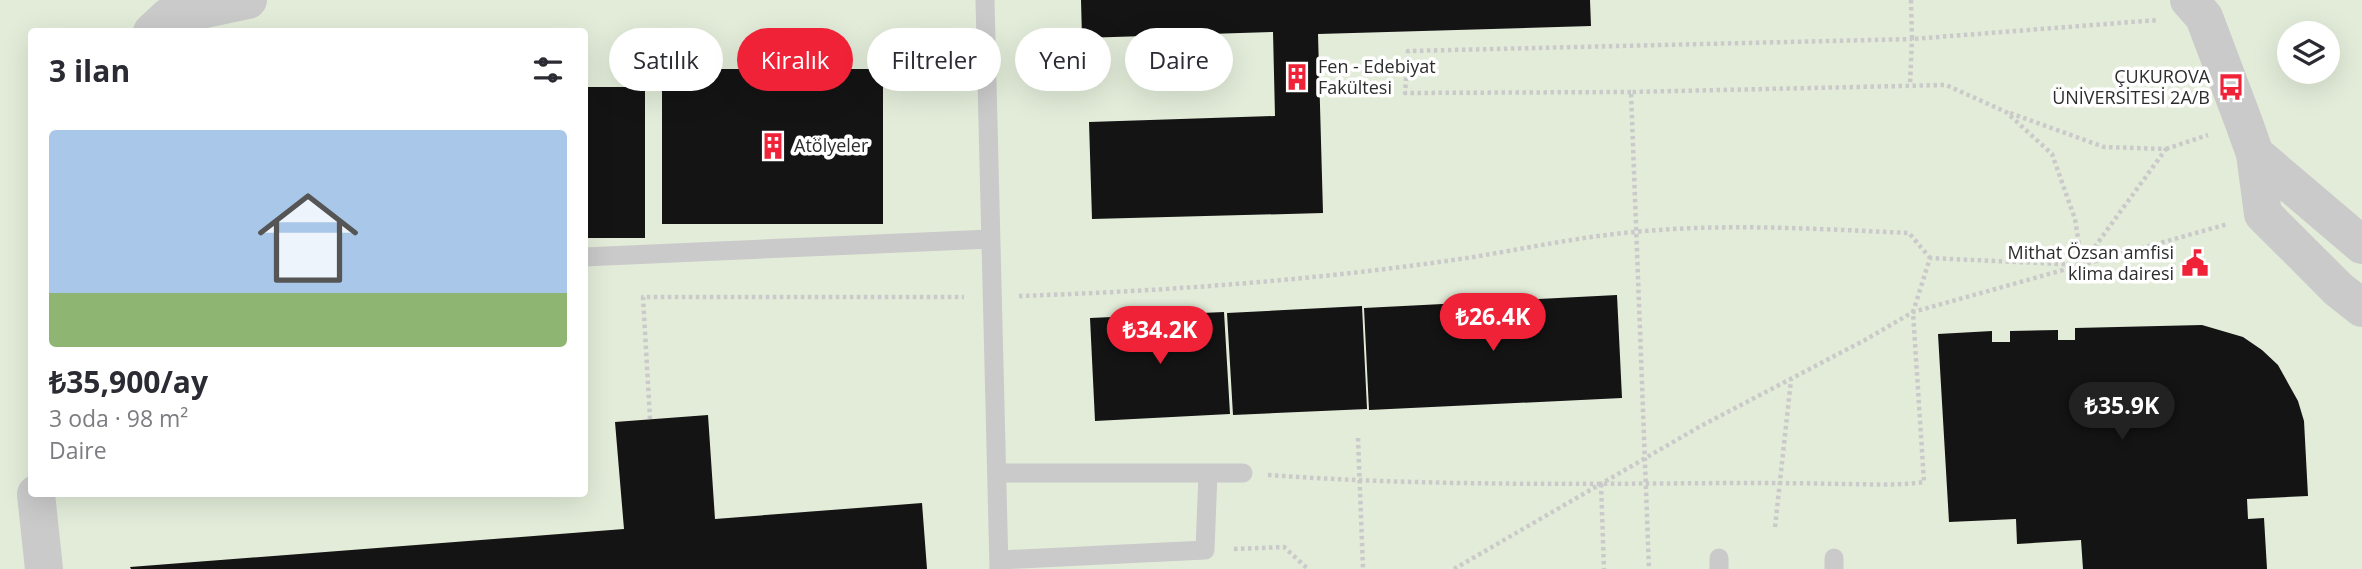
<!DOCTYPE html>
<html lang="tr">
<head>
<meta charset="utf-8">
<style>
	body { margin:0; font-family:"Open Sans",sans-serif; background:#f7f7f7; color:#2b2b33; height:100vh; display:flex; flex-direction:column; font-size:26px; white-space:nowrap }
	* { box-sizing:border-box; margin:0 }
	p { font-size:23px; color:#7c7c81 }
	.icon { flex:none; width:38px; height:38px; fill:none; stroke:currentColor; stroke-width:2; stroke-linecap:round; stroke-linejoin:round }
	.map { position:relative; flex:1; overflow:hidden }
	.drawer { position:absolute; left:28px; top:28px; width:560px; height:469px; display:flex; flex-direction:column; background:#fff; border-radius:7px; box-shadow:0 7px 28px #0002 }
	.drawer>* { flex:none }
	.top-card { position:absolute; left:609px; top:28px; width:665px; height:63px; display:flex; gap:14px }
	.fabs { position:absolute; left:2277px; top:21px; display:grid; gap:14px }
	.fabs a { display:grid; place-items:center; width:63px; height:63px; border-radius:50%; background:#fff; box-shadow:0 7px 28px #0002; font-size:35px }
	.price { position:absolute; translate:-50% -60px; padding:0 16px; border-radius:24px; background:#f02238; color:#fff; font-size:23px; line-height:46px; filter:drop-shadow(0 2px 4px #0008) }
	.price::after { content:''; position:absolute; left:50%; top:42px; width:21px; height:16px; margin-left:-10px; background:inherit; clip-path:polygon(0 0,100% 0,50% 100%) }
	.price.selected { background:#222; color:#fff }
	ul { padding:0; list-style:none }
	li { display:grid; align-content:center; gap:14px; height:371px; padding:0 21px }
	li span { display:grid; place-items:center; height:217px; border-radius:7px; color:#555 }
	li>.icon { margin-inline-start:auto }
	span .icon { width:126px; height:126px; fill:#fffc; stroke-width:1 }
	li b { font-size:30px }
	h2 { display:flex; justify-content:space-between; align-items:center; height:84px; padding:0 21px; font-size:30px }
	.tag { padding:0 24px; border-radius:32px; background:#fff; box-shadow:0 7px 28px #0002; font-size:24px; line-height:63px }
	.tag.selected { background:#f02238; color:#fff }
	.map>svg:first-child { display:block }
	.green { fill:#e3ecd9; fill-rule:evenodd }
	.building { fill:#141414 }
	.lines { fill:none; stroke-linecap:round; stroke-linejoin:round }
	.path { stroke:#cacaca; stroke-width:4.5; stroke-dasharray:3.5 3.5; stroke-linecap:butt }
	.service { stroke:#cacaca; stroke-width:19 }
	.tertiary { stroke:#cacaca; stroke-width:38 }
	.labels { text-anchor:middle; stroke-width:7; stroke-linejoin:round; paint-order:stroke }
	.poi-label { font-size:18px; fill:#2d2d2d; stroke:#fff; text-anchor:start }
</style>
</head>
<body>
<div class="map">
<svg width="2362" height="569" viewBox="0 0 2362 569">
	<rect width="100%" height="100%" fill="#fff"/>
	<path class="green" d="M0,0h2362v569h-2362zM32,32h552v462h-552zM2289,33h39v39h-39z"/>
	<path class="building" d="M1081,0h509l1,26 -273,8 5,179 -231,6 -3,-97 186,-6 -2,-84 -191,6z
		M662,69h221v155h-221z
		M584,87h61v151h-61z
		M1617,295l5,103 -253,12 -5,-102z
		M1362,306l5,103 -134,6 -6,-102z
		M1224,312l6,102 -135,7 -5,-103z
		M2202,325l41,12 19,13 16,15 20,36 6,20 4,75 -61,3 1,20 16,-1 3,51h-184l-2,-29 -64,4 -1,-25 -67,3 -11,-188 54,-3v11h18v-11l48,-1v10h17v-12z
		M708,415l7,104 207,-16 5,66h-796l-1,-2 494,-38 -9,-107z"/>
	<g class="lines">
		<path class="path" d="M1911,0l1,39 246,-19
			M1631,92l-226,1 3,-42 504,-12 -2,46
			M2010,113l94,34 62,2 -83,114
			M2166,149l42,-14
			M1019,296c149,-5 300,-16 448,-38 56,-9 111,-21 167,-26 91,-9 184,-3 275,1l21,25
			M650,419l-7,-122h321
			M1358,438l5,131
			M1268,475c153,11 307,9 461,8 37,0 74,0 111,1 28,0 56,2 84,-2l-11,-170 17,-54 152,7 -7,-46 -23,-65 -46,-42 -60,-27 -315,7 18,477
			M1601,484l3,85
			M1775,527l16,-147
			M1234,549l50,-2 24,22
			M1454,569l245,-142 166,-87 48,-28 315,-88"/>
		<path class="service" d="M985,0l14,569
			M584,257l406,-18
			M997,473h246
			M1719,558v11
			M1834,558v11
			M999,560l206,-10 3,-77"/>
		<path class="tertiary" d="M2189,0l15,17 40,106 11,31 8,60 75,75 24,19
			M152,32l16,-15 80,-17
			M2255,154l107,91
			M36,494l8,75"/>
	</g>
	<defs>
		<symbol id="building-bare" viewBox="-9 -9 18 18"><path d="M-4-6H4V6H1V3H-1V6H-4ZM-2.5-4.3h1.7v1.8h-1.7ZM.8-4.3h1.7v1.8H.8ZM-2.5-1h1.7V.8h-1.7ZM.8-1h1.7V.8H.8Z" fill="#f02238" stroke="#fff" stroke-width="2.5" paint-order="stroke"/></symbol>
		<symbol id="bus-bare" viewBox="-9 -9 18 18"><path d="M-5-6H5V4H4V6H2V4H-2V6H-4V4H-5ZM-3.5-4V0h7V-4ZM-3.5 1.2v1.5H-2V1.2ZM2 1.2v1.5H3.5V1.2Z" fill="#f02238" stroke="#fff" stroke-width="2.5" paint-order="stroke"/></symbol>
		<symbol id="civic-bare" viewBox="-9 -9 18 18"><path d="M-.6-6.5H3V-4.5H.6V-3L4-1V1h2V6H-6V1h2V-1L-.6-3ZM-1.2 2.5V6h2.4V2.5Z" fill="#f02238" stroke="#fff" stroke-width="2.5" paint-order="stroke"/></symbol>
	</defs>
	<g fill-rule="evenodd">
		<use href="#building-bare" x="1278" y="58" width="38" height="38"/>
		<use href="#bus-bare" x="2212" y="68" width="38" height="38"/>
		<use href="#building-bare" x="754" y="127" width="38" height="38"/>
		<use href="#civic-bare" x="2176" y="244" width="38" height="38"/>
	</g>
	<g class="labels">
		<g class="poi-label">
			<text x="1318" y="73">Fen - Edebiyat<tspan x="1318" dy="21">Fakültesi</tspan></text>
			<text x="2210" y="83" text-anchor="end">ÇUKUROVA<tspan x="2210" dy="21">ÜNİVERSİTESİ 2A/B</tspan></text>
			<text x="794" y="152">Atölyeler</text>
			<text x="2174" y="259" text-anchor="end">Mithat Özsan amfisi<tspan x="2174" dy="21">klima dairesi</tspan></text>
		</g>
	</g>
</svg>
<div class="fabs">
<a><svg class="icon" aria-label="layers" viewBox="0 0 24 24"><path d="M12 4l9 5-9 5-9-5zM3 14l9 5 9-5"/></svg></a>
</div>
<b class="price" style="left:1493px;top:353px">₺26.4K</b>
<b class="price" style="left:1160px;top:366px">₺34.2K</b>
<b class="price selected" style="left:2122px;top:442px">₺35.9K</b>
<div class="top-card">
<a class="tag">Satılık</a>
<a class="tag selected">Kiralık</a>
<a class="tag">Filtreler</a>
<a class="tag">Yeni</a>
<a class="tag">Daire</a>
</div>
<section class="drawer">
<h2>3 ilan<svg class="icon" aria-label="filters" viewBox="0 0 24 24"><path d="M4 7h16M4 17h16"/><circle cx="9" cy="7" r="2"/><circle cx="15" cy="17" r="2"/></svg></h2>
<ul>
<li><span style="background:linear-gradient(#a9c7e8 75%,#8fb573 0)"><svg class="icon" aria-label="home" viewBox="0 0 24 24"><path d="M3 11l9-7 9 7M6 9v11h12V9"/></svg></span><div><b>₺35,900/ay</b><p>3 oda · 98 m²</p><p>Daire</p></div></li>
</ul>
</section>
</div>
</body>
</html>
